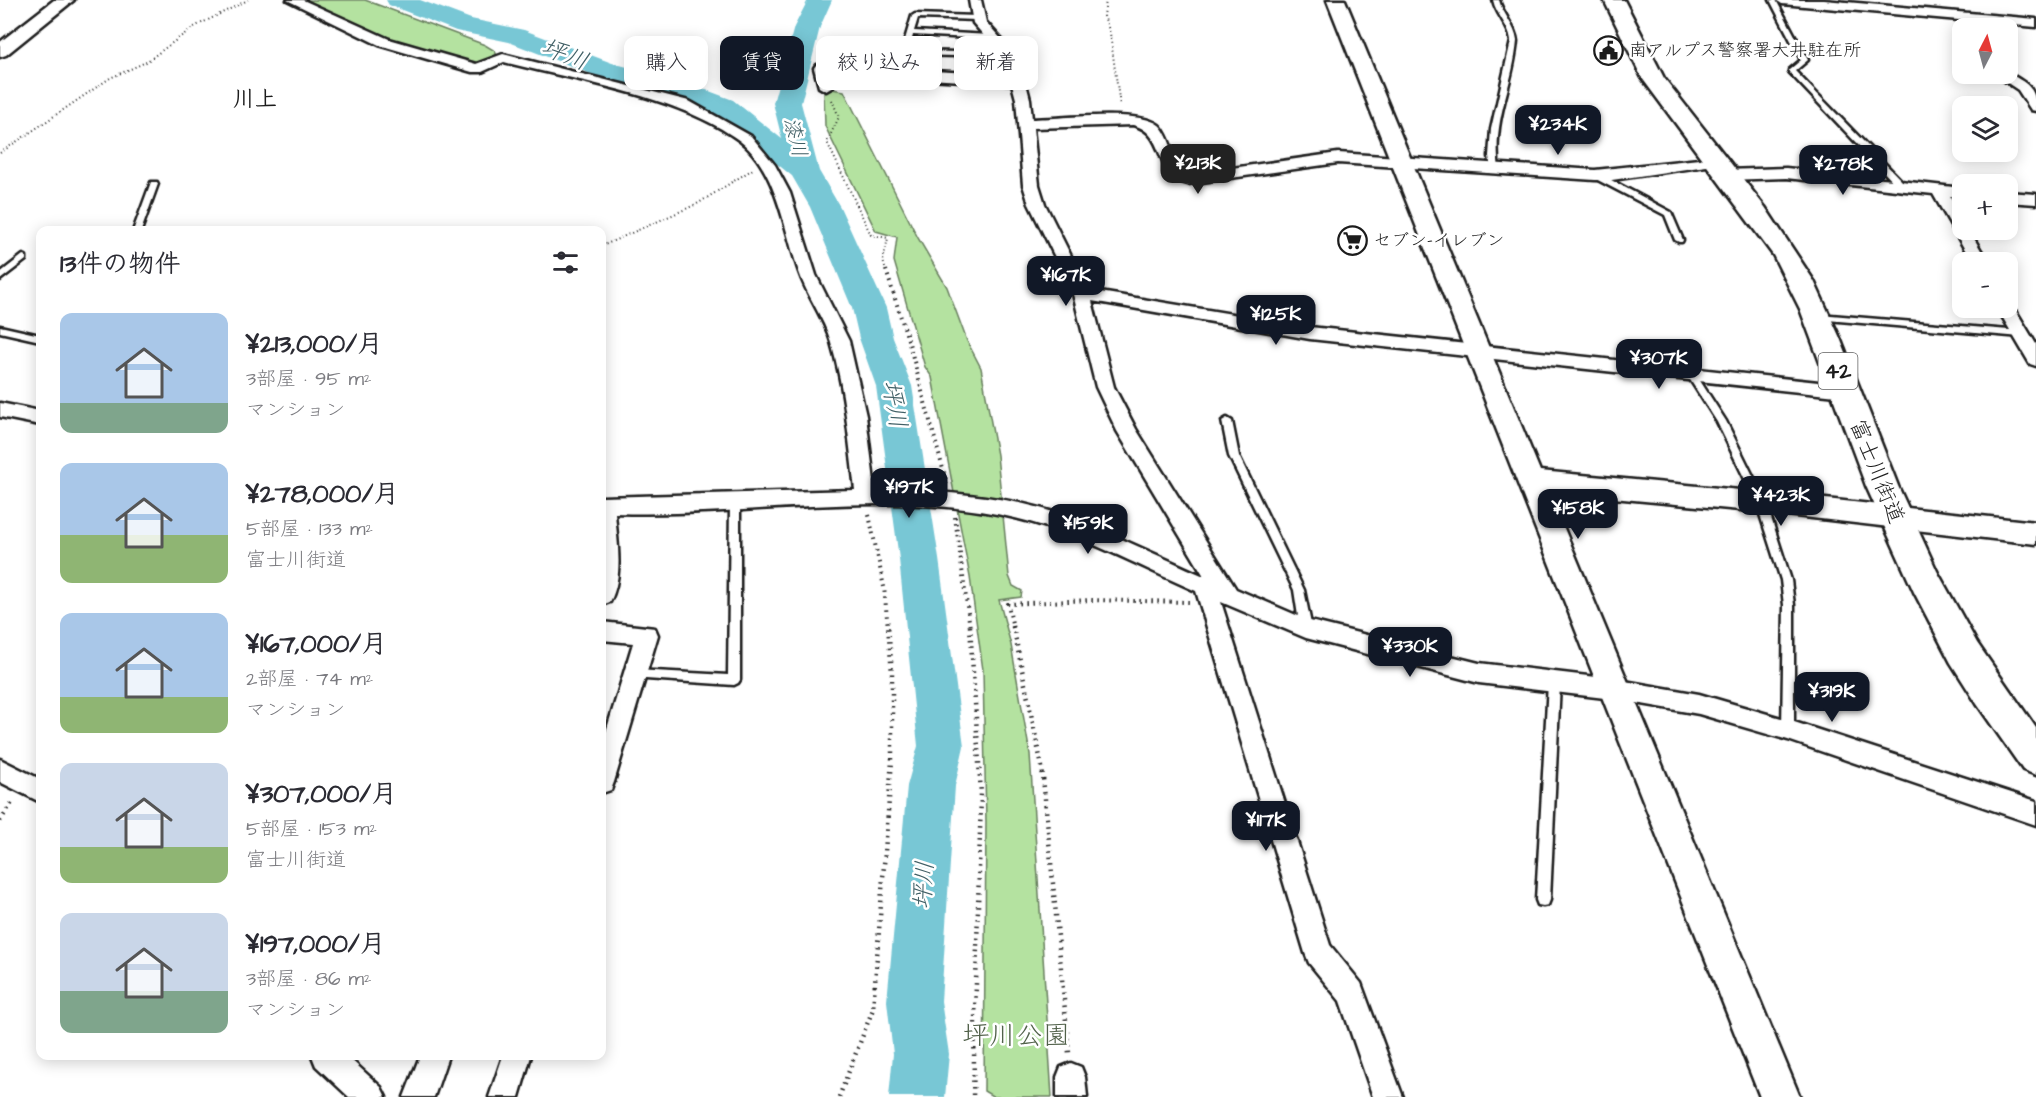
<!DOCTYPE html>
<html lang="ja">
<head>
<meta charset="utf-8">
<style>
	body { margin:0; font-family:"Architects Daughter","Klee One",sans-serif; background:#f7f7f7; color:#2b2b33; height:100vh; display:flex; flex-direction:column; font-size:22px; white-space:nowrap }
	* { box-sizing:border-box; margin:0 }
	p { font-size:20px; color:#7c7c81 }
	.icon { flex:none; width:33px; height:33px; fill:none; stroke:currentColor; stroke-width:2; stroke-linecap:round; stroke-linejoin:round }
	.map { position:relative; flex:1; overflow:hidden }
	.details { position:absolute; left:36px; top:226px; width:570px; height:834px; display:flex; flex-direction:column; background:#fff; border-radius:12px; box-shadow:0 3px 15px #0003 }
	.details>* { flex:none }
	.guide { position:absolute; left:624px; top:36px; width:570px; height:54px; display:flex; gap:12px }
	.needle { width:39px; rotate:6deg }
	.buttons { position:absolute; left:1952px; top:18px; display:grid; gap:12px }
	.buttons a { display:grid; place-items:center; width:66px; height:66px; border-radius:12px; background:#fff; box-shadow:0 3px 15px #0003; font-size:30px }
	.price { position:absolute; translate:-50% -51px; padding:0 14px; border-radius:12px; background:#111827; color:#fff; font-size:20px; line-height:39px; filter:drop-shadow(0 2px 3px #0008) }
	.price::after { content:''; position:absolute; left:50%; top:36px; width:18px; height:14px; margin-left:-9px; background:inherit; clip-path:polygon(0 0,100% 0,50% 100%) }
	.price.current { background:#222; color:#fff }
	ul { padding:0; list-style:none }
	li { display:flex; align-items:center; gap:18px; height:150px; padding:0 24px }
	li span { display:grid; place-items:center; flex:none; width:168px; height:120px; border-radius:12px; color:#555 }
	li>.icon { margin-inline-start:auto }
	span .icon { width:72px; height:72px; fill:#fffc; stroke-width:1 }
	li b { font-size:26px }
	h2 { display:flex; justify-content:space-between; align-items:center; height:72px; padding:0 24px; font-size:26px }
	.chip { padding:0 21px; border-radius:12px; background:#fff; box-shadow:0 3px 15px #0003; font-size:21px; line-height:54px }
	.chip.current { background:#111827; color:#fff }
	.map>svg:first-child { display:block }
	.green { fill:#b4e2a0; stroke:#687f5e; stroke-width:1.5 }
	.lines { fill:none; stroke-linecap:round; stroke-linejoin:round }
	.river { fill:#78c7d5; fill-rule:evenodd }
	.lane-casing { stroke:#1c1c1c; stroke-width:5 }
	.street-casing { stroke:#1c1c1c; stroke-width:5 }
	.secondary-casing { stroke:#1c1c1c; stroke-width:5 }
	.primary-casing { stroke:#1c1c1c; stroke-width:5 }
	.path-far2 { stroke:#1c1c1c; stroke-width:2; stroke-dasharray:1 3; stroke-linecap:butt }
	.path-far1 { stroke:#1c1c1c; stroke-width:4; stroke-dasharray:1.5 4.5; stroke-linecap:butt }
	.path { stroke:#1c1c1c; stroke-width:4.5; stroke-dasharray:1.5 5; stroke-linecap:butt }
	.lane { fill:#fff; fill-rule:evenodd }
	.street { fill:#fff; fill-rule:evenodd }
	.secondary { fill:#fff; fill-rule:evenodd }
	.primary { fill:#fff; fill-rule:evenodd }
	.labels { text-anchor:middle; stroke-width:5; stroke-linejoin:round; paint-order:stroke }
	.far-poi-label { font-size:18px; fill:#1c1c1c; stroke:#fff; text-anchor:start }
	.far-water-label { font-size:20px; font-style:italic; fill:#416066; stroke:#fff }
	.shield { fill:#fff; stroke:#606060; stroke-width:1.5 }
	.shield-label { font-size:21px; font-weight:bold; fill:#1c1c1c }
	.far-quarter-label { font-size:22px; font-weight:bold; fill:#1c1c1c; stroke:#fff }
	.street-label { font-size:22px; fill:#1c1c1c; stroke:#fff }
	.water-label { font-size:24px; font-style:italic; fill:#416066; stroke:#fff }
	.near-park-label { font-size:27px; fill:#51614a; stroke:#fff }
</style>
</head>
<body>
<div class="map">
<svg width="2036" height="1097" viewBox="0 0 2036 1097">
	<rect width="100%" height="100%" fill="#fff"/>
	<filter id="ink" filterUnits="userSpaceOnUse"><feTurbulence type="fractalNoise" baseFrequency=".0167" numOctaves="2"/><feDisplacementMap in="SourceGraphic" scale="12" xChannelSelector="R" yChannelSelector="G"/><feConvolveMatrix kernelMatrix="1 2 1 2 8 2 1 2 1" color-interpolation-filters="sRGB"/></filter>
	<g filter="url(#ink)">
		<path class="green" d="M300,0h65l120,45 10,6 2,5 -23,11 -89,-27z
			M832,89l12,2 74,147 29,49 20,54 14,27 16,87 12,121 4,10 9,5 -1,6 -22,3 12,45 19,109 22,343h-58l-10,-6 2,-269 -3,-152 -13,-93 -38,-200 -7,-10 -31,-106 3,-24 -21,-6 -51,-105 -1,-35z"/>
		<g class="lines">
			<path class="river" d="M386,0h34l51,19 53,11 88,33 73,19 48,18 49,39 -9,-36 21,-76 14,-27h24l-12,27 -19,76 18,68 21,36 46,101 7,30 19,48 27,173 25,187 -9,40 -14,215 8,53 -4,43h-56l4,-43 -6,-53 20,-215 11,-40 -19,-187 -23,-173 -17,-48 -7,-30 -42,-101 -18,-31 -79,-64 -48,-18 -71,-19 -85,-33 -53,-11 -67,-26z"/>
			<defs>
				<path id="lane" d="M1493,0h6c4,15 16,25 18,41 -4,46 -25,78 -18,128l-4,2 -4,-2 -2,-13 2,-27 20,-88c-2,-16 -15,-26 -18,-41z
					M1770,0h6l32,60 -13,11 109,112v4h-6l-109,-115v-2l12,-10z
					M915,14l62,2 3,2 -3,2 -59,-2 -4,13 76,4 3,2 -3,2 -77,-4 -4,16 99,2 3,2 -3,2 -101,-2 -5,18 -5,1 4,-21 11,-37z
					M1592,173h6l73,39 12,28 -1,2h-3l-4,-2 -10,-25 -73,-38z
					M151,182h6l1,2 -17,47h-8z
					M23,255l3,1v4l-26,20v-7z
					M1819,314l202,17 4,3 -4,3 -205,-18 -1,-2z
					M0,326l40,9v6l-40,-9z
					M1692,372l3,1 31,48 40,81 25,78 3,25v125l-2,4 -4,1 -4,-1 -2,-4 2,-125 -3,-25 -25,-78 -39,-80 -30,-47z
					M1227,418l5,3 7,35 65,134 8,39 -2,3 -4,2 -4,-2 -2,-3 -6,-39 -65,-134 -7,-35z
					M735,500l5,4v176l-2,3 -4,2 -103,-7 -2,-3 2,-3 4,-2 93,5 2,-171z
					M1554,678l4,2 2,3 -10,217 -2,5 -5,1 -5,-1 -2,-5 12,-217 2,-3z"/>
				<path id="street" d="M287,0h16l86,39 87,25 27,-10 186,47 62,35 24,29 15,28 26,82 33,66 17,75 9,74c64,1 129,4 190,26 47,17 93,40 139,60l-87,-145 -21,-44 -23,-93 -44,-90 -6,-19 -7,-86 -4,-15 -183,-11 4,14 -7,4 -7,-4 -5,-19 2,-3 194,10 -4,-14 -33,-38 -4,-23h12l5,22 34,38 10,39 2,20c26,0 113,-11 129,8 12,14 11,38 29,47l148,-21 257,17 123,-13 3,3 -8,5 -101,15h-17l-257,-17 -150,21c-36,-9 -20,-50 -55,-59l-100,3 6,57 6,19 43,86 222,37 536,58 7,1 2,5 -2,5 -7,1 -536,-58 -218,-38 22,86 22,42 100,160 74,32 169,42 134,16 86,15 89,26 248,81v24l-248,-85 -89,-26 -86,-15 -134,-16 -173,-45 -85,-36 109,343 31,38 42,114h-30l-33,-96 -31,-38 -4,-10 -109,-362c-59,-26 -118,-58 -181,-73 -130,-31 -268,0 -400,-5 2,29 9,62 -5,89l-8,3v-108l253,-7c-6,-49 -10,-100 -24,-148 -7,-24 -24,-46 -32,-70 -15,-42 -22,-102 -59,-131 -60,-45 -163,-60 -236,-79l-22,10h-10l-93,-27z
					M1776,0h48l212,19v8l-254,-23z
					M2007,72c20,12 29,14 29,39l-5,-1 -13,-20 -24,-16z
					M1786,168l176,20v10l-12,-2 12,21v13h7l19,32h-16l-39,-68 -147,-16 -60,2 -8,-5 8,-5z
					M2007,192l29,2v10l-29,-2z
					M2007,303l5,1 24,40v22l-6,-2 -33,-56h10z
					M0,403l40,8v14l-40,-8z
					M602,622l53,6 3,7 -44,147 -3,8 -9,3v-48l31,-102 -31,-3z
					M0,759l40,20v23l-40,-20z
					M312,1056h35l34,31 5,10h-37l-33,-31z
					M420,1056h28l-14,41h-30z
					M503,1056h28l-12,41h-30z
					M1071,1063l10,4 4,10 2,20h-30v-20l4,-10z"/>
				<path id="secondary" d="M54,0h20l-68,55 -6,2v-15z
					M1327,0h18l195,471 221,21 275,30v22l-275,-32 -212,-20 251,605h-40z"/>
				<path id="primary" d="M1604,0h20l40,78 101,129 49,74 26,57 58,148 39,85 40,72 59,85v47l-13,-5 -46,-66 -26,-41 -37,-71 -48,-106 -66,-177 -27,-54 -131,-177z"/>
			</defs>
			<use href="#lane" class="lane-casing"/>
			<use href="#street" class="street-casing"/>
			<use href="#secondary" class="secondary-casing"/>
			<use href="#primary" class="primary-casing"/>
			<path class="path-far2" d="M1106,0l-2,16 6,17 10,73
				M832,100l7,17 -12,25 44,93 17,3 -5,23 3,10
				M0,153l110,-75 36,-16 48,-35 54,-27
				M602,246l95,-42 56,-35"/>
			<path class="path-far1" d="M886,270l23,73 38,141
				M869,515l15,72 4,41
				M955,517l15,111
				M1013,628l-5,-24 82,-4 99,2"/>
			<path class="path" d="M970,626l11,168 -8,303
				M1013,626l29,141 27,286
				M0,821l13,-20
				M839,1097l34,-88 19,-249v-87l-4,-47"/>
			<use href="#lane" class="lane"/>
			<use href="#street" class="street"/>
			<use href="#secondary" class="secondary"/>
			<use href="#primary" class="primary"/>
		</g>
	</g>
	<defs>
		<symbol id="civic-ring" viewBox="-11 -11 22 22"><circle r="9.5" fill="#fff" stroke="#1c1c1c" stroke-width="1.5"/><path d="M-.6-6.5H3V-4.5H.6V-3L4-1V1h2V6H-6V1h2V-1L-.6-3ZM-1.2 2.5V6h2.4V2.5Z" fill="#1c1c1c"/></symbol>
		<symbol id="supermarket-ring" viewBox="-11 -11 22 22"><circle r="9.5" fill="#fff" stroke="#1c1c1c" stroke-width="1.5"/><path d="M-6-5.5h2.5l.6 2H6L4.5 2H-2.5L-4.4-4H-6ZM-1.5 3.2a1.3 1.3 0 1 0 .1 0ZM3 3.2a1.3 1.3 0 1 0 .1 0Z" fill="#1c1c1c"/></symbol>
	</defs>
	<g fill-rule="evenodd">
		<use href="#civic-ring" x="1592" y="34" width="33" height="33"/>
		<use href="#supermarket-ring" x="1336" y="224" width="33" height="33"/>
	</g>
	<g class="labels">
		<g class="far-poi-label">
			<text x="1629" y="56">南アルプス警察署大井駐在所</text>
			<text x="1373" y="246">セブン-イレブン</text>
		</g>
		<g class="far-water-label">
			<text transform="translate(796 137) rotate(76)" y="7">漆川</text>
		</g>
		<rect class="shield" x="1818.5" y="353" width="39" height="36" rx="4.5"/>
		<g class="shield-label">
			<text x="1838" y="378">42</text>
		</g>
		<g class="far-quarter-label">
			<text x="255" y="106">川上</text>
		</g>
		<g class="street-label">
			<text transform="translate(1878 471) rotate(68)" y="8">富士川街道</text>
		</g>
		<g class="water-label">
			<text transform="translate(565 54) rotate(21)" y="8">坪川</text>
			<text transform="translate(895 404) rotate(80)" y="8">坪川</text>
			<text transform="translate(923 885) rotate(-86)" y="8">坪川</text>
		</g>
		<g class="near-park-label">
			<text x="1016" y="1044">坪川公園</text>
		</g>
	</g>
</svg>
<div class="buttons">
<a><svg class="needle" viewBox="-14 -14 28 28"><path d="M0-13l5 13h-10z" fill="#e53935"/><path d="M0 13l5-13h-10z" fill="#7c7c81"/></svg></a>
<a><svg class="icon" aria-label="layers" viewBox="0 0 24 24"><path d="M12 4l9 5-9 5-9-5zM3 14l9 5 9-5"/></svg></a>
<a>+</a>
<a>−</a>
</div>
<b class="price" style="left:1558px;top:156px">¥234K</b>
<b class="price current" style="left:1198px;top:195px">¥213K</b>
<b class="price" style="left:1843px;top:196px">¥278K</b>
<b class="price" style="left:1066px;top:307px">¥167K</b>
<b class="price" style="left:1276px;top:346px">¥125K</b>
<b class="price" style="left:1659px;top:390px">¥307K</b>
<b class="price" style="left:909px;top:519px">¥197K</b>
<b class="price" style="left:1781px;top:527px">¥423K</b>
<b class="price" style="left:1578px;top:540px">¥158K</b>
<b class="price" style="left:1088px;top:555px">¥159K</b>
<b class="price" style="left:1410px;top:678px">¥330K</b>
<b class="price" style="left:1832px;top:723px">¥319K</b>
<b class="price" style="left:1266px;top:852px">¥117K</b>
<div class="guide">
<a class="chip">購入</a>
<a class="chip current">賃貸</a>
<a class="chip">絞り込み</a>
<a class="chip">新着</a>
</div>
<section class="details">
<h2>13件の物件<svg class="icon" aria-label="filters" viewBox="0 0 24 24"><path d="M4 7h16M4 17h16"/><circle cx="9" cy="7" r="2"/><circle cx="15" cy="17" r="2"/></svg></h2>
<ul>
<li><span style="background:linear-gradient(#a9c7e8 75%,#7fa58c 0)"><svg class="icon" aria-label="home" viewBox="0 0 24 24"><path d="M3 11l9-7 9 7M6 9v11h12V9"/></svg></span><div><b>¥213,000/月</b><p>3部屋 · 95 m²</p><p>マンション</p></div></li>
<li><span style="background:linear-gradient(#a9c7e8 60%,#8fb573 0)"><svg class="icon" aria-label="home" viewBox="0 0 24 24"><path d="M3 11l9-7 9 7M6 9v11h12V9"/></svg></span><div><b>¥278,000/月</b><p>5部屋 · 133 m²</p><p>富士川街道</p></div></li>
<li><span style="background:linear-gradient(#a9c7e8 70%,#8fb573 0)"><svg class="icon" aria-label="home" viewBox="0 0 24 24"><path d="M3 11l9-7 9 7M6 9v11h12V9"/></svg></span><div><b>¥167,000/月</b><p>2部屋 · 74 m²</p><p>マンション</p></div></li>
<li><span style="background:linear-gradient(#c9d6e8 70%,#8fb573 0)"><svg class="icon" aria-label="home" viewBox="0 0 24 24"><path d="M3 11l9-7 9 7M6 9v11h12V9"/></svg></span><div><b>¥307,000/月</b><p>5部屋 · 153 m²</p><p>富士川街道</p></div></li>
<li><span style="background:linear-gradient(#c9d6e8 65%,#7fa58c 0)"><svg class="icon" aria-label="home" viewBox="0 0 24 24"><path d="M3 11l9-7 9 7M6 9v11h12V9"/></svg></span><div><b>¥197,000/月</b><p>3部屋 · 86 m²</p><p>マンション</p></div></li>
</ul>
</section>
</div>
</body>
</html>
